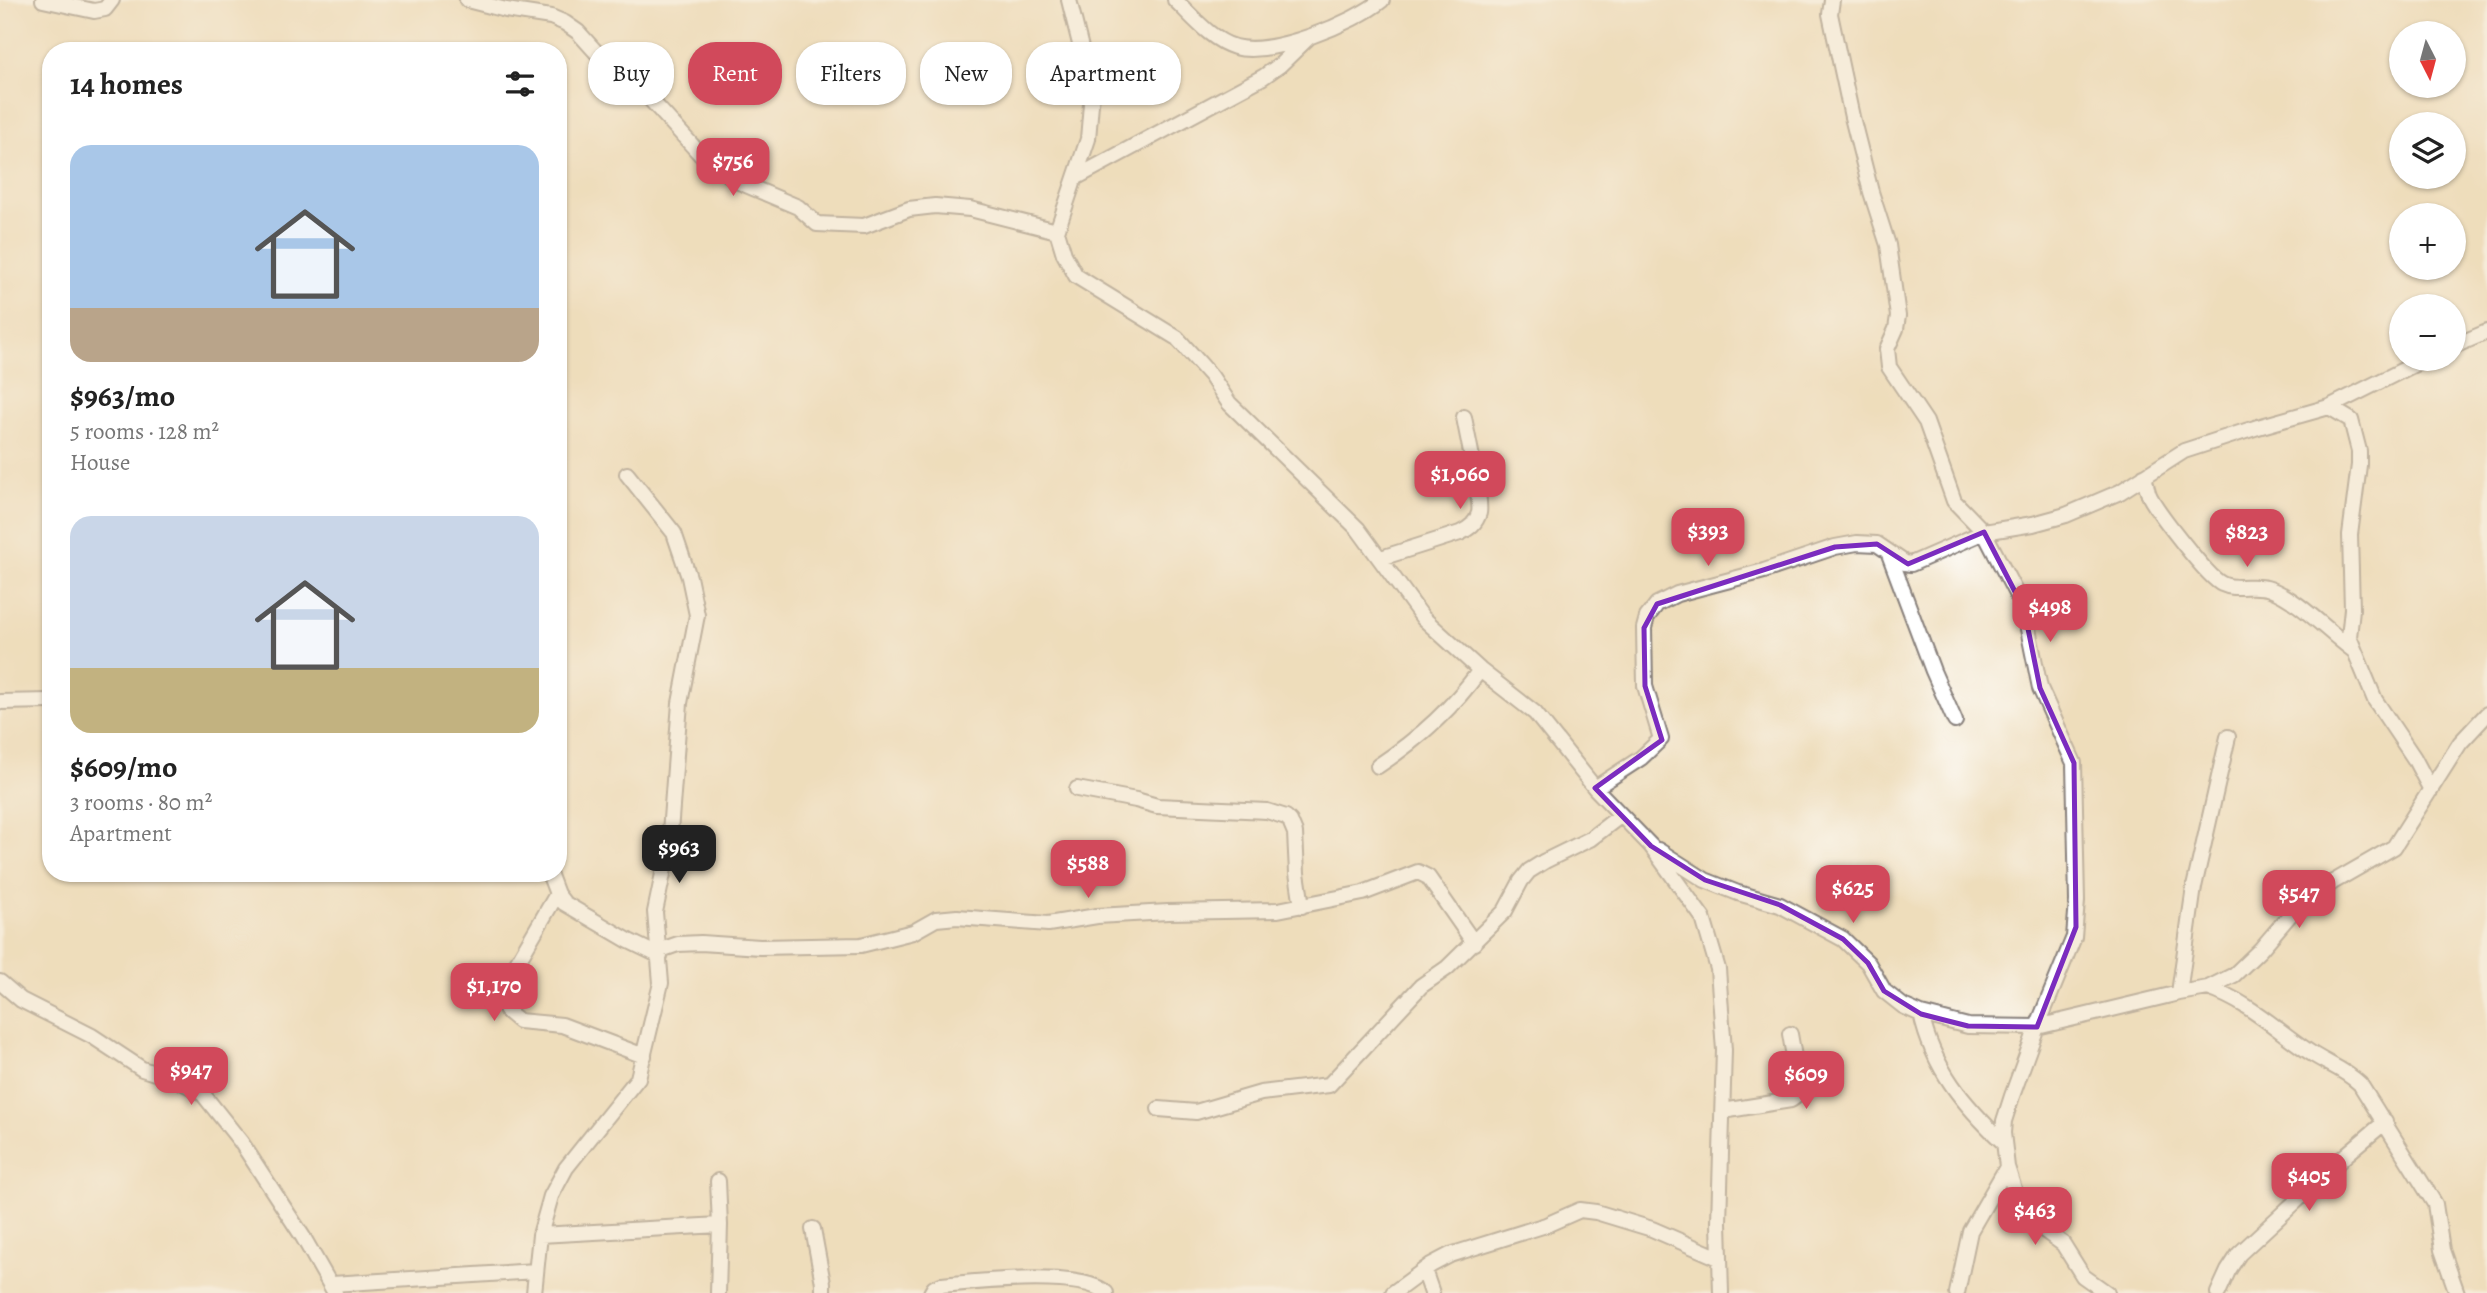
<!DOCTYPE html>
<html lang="en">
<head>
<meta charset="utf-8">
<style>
	body { margin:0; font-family:Alegreya,serif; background:#f2f2f2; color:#222; height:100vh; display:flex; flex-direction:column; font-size:26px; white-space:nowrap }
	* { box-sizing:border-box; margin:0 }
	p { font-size:23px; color:#767676 }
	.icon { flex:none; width:38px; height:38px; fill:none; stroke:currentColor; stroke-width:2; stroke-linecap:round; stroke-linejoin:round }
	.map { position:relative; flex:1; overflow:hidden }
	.side { position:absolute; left:42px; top:42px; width:525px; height:840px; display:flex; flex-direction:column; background:#fff; border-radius:28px; box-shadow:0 2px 5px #0004 }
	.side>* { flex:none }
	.hud { position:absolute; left:588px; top:42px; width:665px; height:63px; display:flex; gap:14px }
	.needle { width:46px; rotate:174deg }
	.fabs { position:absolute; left:2389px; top:21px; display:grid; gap:14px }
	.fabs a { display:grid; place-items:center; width:77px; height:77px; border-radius:50%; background:#fff; box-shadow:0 2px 5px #0004; font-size:35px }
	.price { position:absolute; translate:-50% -60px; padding:0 16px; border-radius:14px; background:#d1495b; color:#fff; font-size:23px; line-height:46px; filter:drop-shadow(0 2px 4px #0008) }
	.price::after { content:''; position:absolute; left:50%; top:42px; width:21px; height:16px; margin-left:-10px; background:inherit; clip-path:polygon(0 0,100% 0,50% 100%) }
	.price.current { background:#222; color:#fff }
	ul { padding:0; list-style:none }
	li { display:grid; align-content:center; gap:14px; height:371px; padding:0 28px }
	li span { display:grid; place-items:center; height:217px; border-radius:21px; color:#555 }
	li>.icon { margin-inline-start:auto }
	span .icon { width:126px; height:126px; fill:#fffc; stroke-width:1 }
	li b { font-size:30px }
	h2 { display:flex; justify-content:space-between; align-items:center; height:84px; padding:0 28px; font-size:30px }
	.pill { padding:0 24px; border-radius:28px; background:#fff; box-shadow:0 2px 5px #0004; font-size:24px; line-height:63px }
	.pill.current { background:#d1495b; color:#fff }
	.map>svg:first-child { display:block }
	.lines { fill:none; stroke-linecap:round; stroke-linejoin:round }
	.minor-casing { stroke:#88807b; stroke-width:18 }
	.minor { stroke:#fff; stroke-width:14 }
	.marked { fill:none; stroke:#7b2cbf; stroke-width:5; stroke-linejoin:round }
</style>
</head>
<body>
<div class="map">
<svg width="2487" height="1293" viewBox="0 0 2487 1293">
	<rect width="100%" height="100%" fill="#fff"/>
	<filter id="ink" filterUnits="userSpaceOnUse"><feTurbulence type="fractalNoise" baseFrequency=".0143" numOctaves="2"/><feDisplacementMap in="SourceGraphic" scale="14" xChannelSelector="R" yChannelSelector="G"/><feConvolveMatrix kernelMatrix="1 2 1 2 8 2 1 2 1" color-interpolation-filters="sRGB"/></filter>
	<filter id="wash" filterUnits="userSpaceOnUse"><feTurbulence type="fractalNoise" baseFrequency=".00686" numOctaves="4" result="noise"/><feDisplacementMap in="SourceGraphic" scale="28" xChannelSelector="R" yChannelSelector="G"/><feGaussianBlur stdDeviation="1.57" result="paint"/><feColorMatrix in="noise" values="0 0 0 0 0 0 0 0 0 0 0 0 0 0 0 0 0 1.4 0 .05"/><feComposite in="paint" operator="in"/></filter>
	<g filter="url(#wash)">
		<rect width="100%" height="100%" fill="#edb"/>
	</g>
	<g filter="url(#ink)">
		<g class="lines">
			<defs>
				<path id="minor" d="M43,0l51,11 11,-2 7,-9
					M467,0l39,10 45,7 14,6 13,9 36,40 36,27 50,55 39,28 59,25 19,17 47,2 45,-17 26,-3 35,3 87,22
					M1069,0l23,92 -4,47 -31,92 7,23 12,22 101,62 34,38 18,27 129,126 65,89 57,52 55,43 60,75 56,58 52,72 15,51 6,81 -5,172 2,71
					M1175,0c18,17 36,40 60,47 36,10 119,-24 147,-47
					M1832,0l-2,14 22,103 19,75 17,53 10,71 -2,13 -9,20 2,18 37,55 28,79 30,31 40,77 16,79 34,75 3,138 -3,36 -37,90 -25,69 -8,25 -1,12 4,34 -37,64 -13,62
					M1075,178l188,-101 17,-12 29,-28
					M2454,346l33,-14
					M2329,407l22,13 8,31v14l-9,70 2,74 -3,28 26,63 39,58 17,32
					M2144,476c2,7 3,15 6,21 8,15 58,81 72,87 14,7 33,-1 48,5 29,11 57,42 83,61
					M1889,554l44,117 22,50
					M1381,558l79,-25c10,-5 16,-10 19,-20 3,-13 -12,-78 -15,-96
					M0,702l51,-1
					M1378,766c39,-26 75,-58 102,-96
					M1595,788l46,-30 20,-19 -16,-53 -1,-58 3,-11 10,-13 20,-10 87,-23 71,-24 22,-4 20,1 28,19 6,1 73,-32 49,-8 33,-9 54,-23 64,-41 74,-24 71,-20 96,-48
					M1077,789l59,11 21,6 110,5 19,6 4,4 5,12 2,40 5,33
					M1658,850l47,30 33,13 42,12 63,34 25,24 16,28 19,15 18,8 47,12 69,1 142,-34 29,-5 26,-13 26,-25 35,-41 38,-27 61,-35 66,-104 27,-29
					M549,873l8,21 7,9 65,38 31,15
					M557,894l-49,84 -4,23 3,10 12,10 43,4 82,31
					M658,951l20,-7 23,-1 59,4 101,-2 52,-13 23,-13 21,-2 91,7 49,-8 71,-4 110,-2 85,-17 55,-21 10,5 46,66
					M0,982l21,18 71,36 50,33 38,12 22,12 39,49 62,95 32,56
					M2208,988c42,14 70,44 106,67 18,11 31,15 46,29l75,120 7,46 15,43
					M2179,993l15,-106 34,-150
					M1921,1014c12,55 43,91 83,129
					M1159,1109l37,3 65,-19 68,-8 92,-99 26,-18 58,-57 16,-30 8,-10 16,-10 45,-22 30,-23
					M1723,1111l68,-11 4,-3 1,-29 -6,-34
					M2007,1167l8,25 11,25 37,27 20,32 24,17
					M718,1181l2,44 -2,68
					M813,1229l10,54v10
					M540,1235l180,-10
					M1424,1270l8,23
					M332,1284l204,-13
					M534,1293l6,-58 11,-39 15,-28 72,-90 23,-95 -6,-71 14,-67 11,-142 17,-88 -8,-38 -15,-44 -47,-59
					M931,1293l3,-5 7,-3c34,-3 142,-15 165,8
					M1393,1293l38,-28 19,-10 96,-30 34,-15 16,2 56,17 67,29
					M2218,1293l10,-22 11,-17 108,-100 38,-32"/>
			</defs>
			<use href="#minor" class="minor-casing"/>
			<use href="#minor" class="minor"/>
		</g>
	</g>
	<path d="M0 0H2487V1293H0ZM1984,532l40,77 16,79 34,75 2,164 -39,100 -69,-1 -47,-12 -37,-23 -16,-28 -25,-24 -63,-34 -75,-25 -54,-34 -56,-58 67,-48 -17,-54 -1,-58 13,-24 178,-57 42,-3 31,20z" fill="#edb" fill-opacity=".55" fill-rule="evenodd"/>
	<path class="marked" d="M1984,532l40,77 16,79 34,75 2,164 -39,100 -69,-1 -47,-12 -37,-23 -16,-28 -25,-24 -63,-34 -75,-25 -54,-34 -56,-58 67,-48 -17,-54 -1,-58 13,-24 178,-57 42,-3 31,20z"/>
</svg>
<div class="fabs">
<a><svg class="needle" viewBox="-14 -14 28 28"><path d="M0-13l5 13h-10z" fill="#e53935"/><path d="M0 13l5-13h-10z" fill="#767676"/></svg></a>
<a><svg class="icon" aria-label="layers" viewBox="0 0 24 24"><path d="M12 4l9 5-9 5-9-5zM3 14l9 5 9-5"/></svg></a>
<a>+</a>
<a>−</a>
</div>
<b class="price" style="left:733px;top:198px">$756</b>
<b class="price" style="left:1460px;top:511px">$1,060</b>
<b class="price" style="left:1708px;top:568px">$393</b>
<b class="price" style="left:2247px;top:569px">$823</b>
<b class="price" style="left:2050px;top:644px">$498</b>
<b class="price current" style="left:679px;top:885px">$963</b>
<b class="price" style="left:1088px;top:900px">$588</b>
<b class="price" style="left:1853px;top:925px">$625</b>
<b class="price" style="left:2299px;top:930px">$547</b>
<b class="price" style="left:494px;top:1023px">$1,170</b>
<b class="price" style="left:191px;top:1107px">$947</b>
<b class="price" style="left:1806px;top:1111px">$609</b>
<b class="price" style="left:2309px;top:1213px">$405</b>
<b class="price" style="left:2035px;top:1247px">$463</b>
<div class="hud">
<a class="pill">Buy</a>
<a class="pill current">Rent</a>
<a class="pill">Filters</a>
<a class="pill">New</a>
<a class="pill">Apartment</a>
</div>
<section class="side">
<h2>14 homes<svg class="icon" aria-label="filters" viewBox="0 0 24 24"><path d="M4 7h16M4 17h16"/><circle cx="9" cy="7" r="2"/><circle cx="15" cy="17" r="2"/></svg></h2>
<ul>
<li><span style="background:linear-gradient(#a9c7e8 75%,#b9a48a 0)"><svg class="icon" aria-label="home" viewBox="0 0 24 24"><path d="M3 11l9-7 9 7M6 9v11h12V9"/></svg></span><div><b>$963/mo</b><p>5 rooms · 128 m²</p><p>House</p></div></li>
<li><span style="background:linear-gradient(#c9d6e8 70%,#c2b280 0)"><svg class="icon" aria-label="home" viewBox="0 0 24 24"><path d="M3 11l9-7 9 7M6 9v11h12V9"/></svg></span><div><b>$609/mo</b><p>3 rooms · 80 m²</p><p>Apartment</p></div></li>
</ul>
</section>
</div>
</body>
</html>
